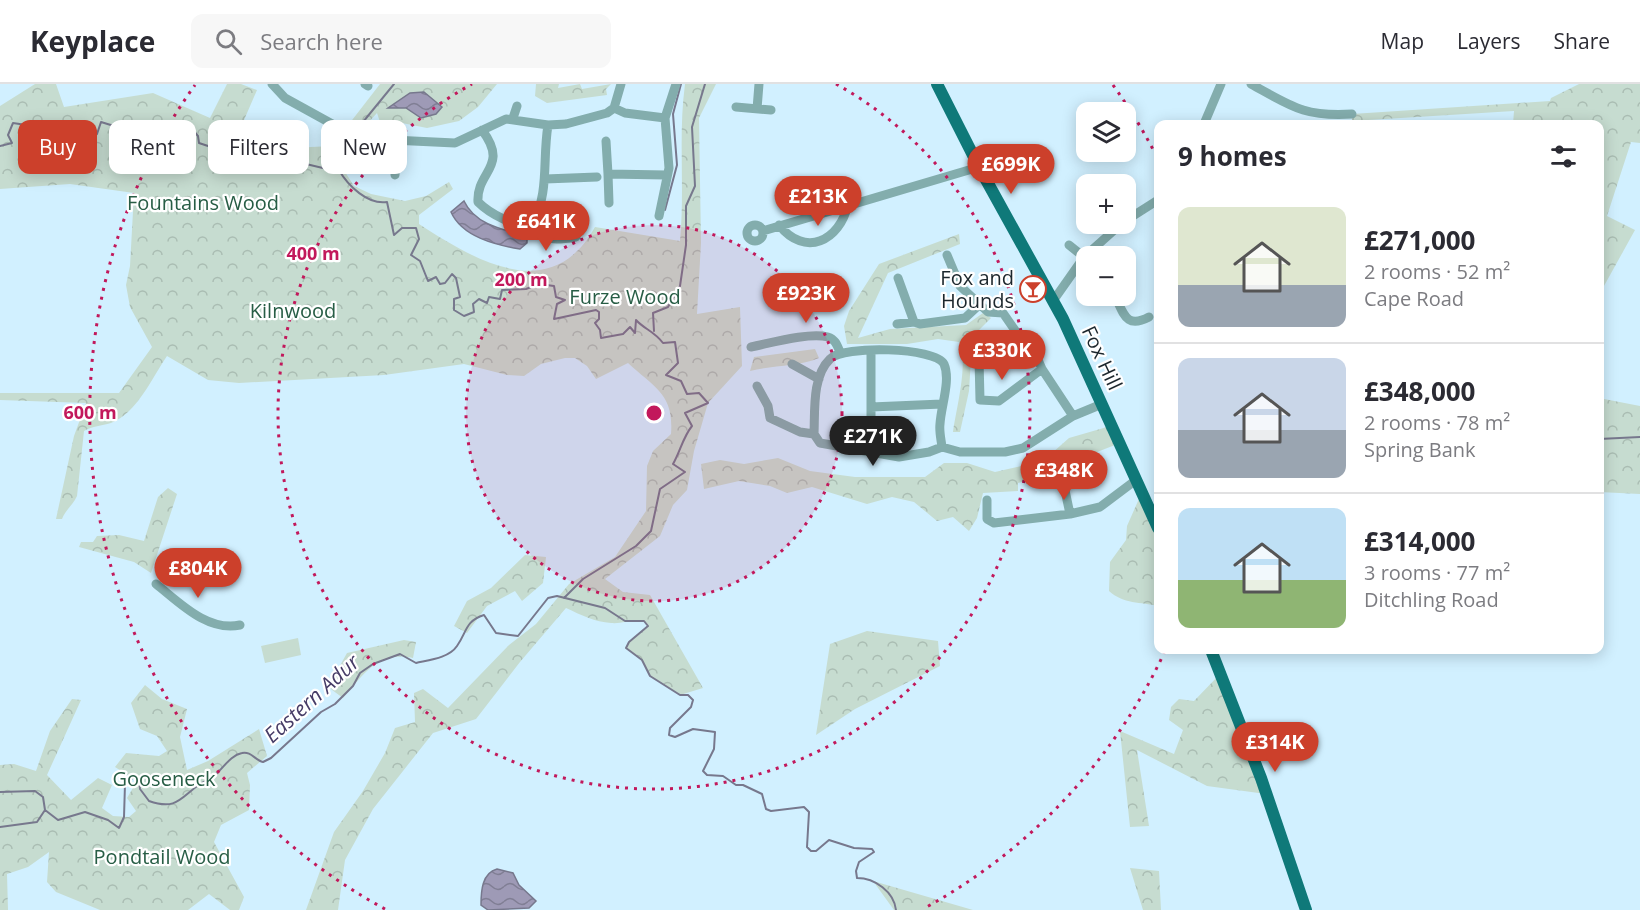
<!DOCTYPE html>
<html lang="en">
<head>
<meta charset="utf-8">
<style>
	body { margin:0; font-family:"Open Sans",sans-serif; background:#f7f7f7; color:#2b2b33; height:100vh; display:flex; flex-direction:column; font-size:22px; white-space:nowrap }
	* { box-sizing:border-box; margin:0 }
	p { font-size:20px; color:#7c7c81 }
	.icon { flex:none; width:33px; height:33px; fill:none; stroke:currentColor; stroke-width:2; stroke-linecap:round; stroke-linejoin:round }
	.map { position:relative; flex:1; overflow:hidden }
	.sheet { position:absolute; left:1154px; top:36px; width:450px; height:534px; display:flex; flex-direction:column; background:#fff; border-radius:12px; box-shadow:0 3px 15px #0003 }
	.sheet>* { flex:none }
	.banner { position:absolute; left:18px; top:36px; width:570px; height:54px; display:flex; gap:12px }
	.controls { position:absolute; left:1076px; top:18px; display:grid; gap:12px }
	.controls a { display:grid; place-items:center; width:60px; height:60px; border-radius:12px; background:#fff; box-shadow:0 3px 15px #0003; font-size:30px }
	.price { position:absolute; translate:-50% -51px; padding:0 14px; border-radius:21px; background:#cc402b; color:#fff; font-size:20px; line-height:39px; filter:drop-shadow(0 2px 3px #0008) }
	.price::after { content:''; position:absolute; left:50%; top:36px; width:18px; height:14px; margin-left:-9px; background:inherit; clip-path:polygon(0 0,100% 0,50% 100%) }
	.price.on { background:#222; color:#fff }
	ul { padding:0; list-style:none }
	li { display:flex; align-items:center; gap:18px; height:150px; padding:0 24px }
	li+li { border-top:2px solid #e1e1e2 }
	li span { display:grid; place-items:center; flex:none; width:168px; height:120px; border-radius:12px; color:#555 }
	li>.icon { margin-inline-start:auto }
	span .icon { width:72px; height:72px; fill:#fffc; stroke-width:1 }
	li b { font-size:26px }
	h2 { display:flex; justify-content:space-between; align-items:center; height:72px; padding:0 24px; font-size:26px }
	.chip { padding:0 21px; border-radius:12px; background:#fff; box-shadow:0 3px 15px #0003; font-size:21px; line-height:54px }
	.chip.on { background:#cc402b; color:#fff }
	header { display:flex; align-items:center; gap:36px; box-sizing:border-box; height:84px; padding:0 30px; background:#fff; border-bottom:2px solid #e1e1e2 }
	header strong { font-size:28px }
	nav { display:flex; gap:33px; margin-inline-start:auto; font-size:21px }
	.search { width:420px; height:54px; background:#f7f7f7; display:flex; align-items:center; gap:15px; box-sizing:border-box; padding:0 21px; border-radius:12px; color:#7c7c81; font-size:22px }
	.map>svg:first-child { display:block }
	.forest { fill:url(#forest-crowns) }
	.pitch { fill:#c6dcd0 }
	.water { fill:url(#water-waves); stroke:#77788d; stroke-width:1.5 }
	.lines { fill:none; stroke-linecap:round; stroke-linejoin:round }
	.stream { stroke:#77788d; stroke-width:2 }
	.minor { stroke:#83adad; stroke-width:9 }
	.major { stroke:#0f7979; stroke-width:12 }
	.ring { fill:none; stroke:#c2185b; stroke-width:3; stroke-dasharray:3 6 }
	.labels { text-anchor:middle; stroke-width:4.5; stroke-linejoin:round; paint-order:stroke }
	.park-label { font-size:20px; fill:#275d45; stroke:#fff }
	.poi-label { font-size:20px; fill:#1c272d; stroke:#fff; text-anchor:end }
	.street-label { font-size:20px; fill:#1c272d; stroke:#fff }
	.water-label { font-size:21px; font-style:italic; fill:#463c67; stroke:#fff }
	.centre { fill:#c2185b; stroke:#fff; stroke-width:3 }
	.ring-label { font-size:18px; text-anchor:middle; font-weight:bold; fill:#c2185b; stroke:#fff; stroke-width:4.5; stroke-linejoin:round; paint-order:stroke }
</style>
</head>
<body>
<header>
<strong>Keyplace</strong>
<div class="search"><svg class="icon" aria-label="search" viewBox="0 0 24 24"><circle cx="10" cy="10" r="6"/><path d="M15 15l6 6"/></svg>Search here</div>
<nav><a>Map</a><a>Layers</a><a>Share</a></nav>
</header>
<div class="map">
<svg width="1640" height="826" viewBox="0 0 1640 826">
	<defs>
		<pattern id="forest-crowns" width="20" height="18" patternUnits="userSpaceOnUse" patternTransform="scale(1.5)"><rect width="20" height="18" fill="#c6dcd0"/><path d="M2 6a3 3 0 1 1 6 0M12 15a3 3 0 1 1 6 0" fill="none" stroke="#aabdb3"/></pattern>
		<pattern id="water-waves" width="16" height="10" patternUnits="userSpaceOnUse" patternTransform="scale(1.5)"><rect width="16" height="10" fill="#9e9ab6"/><path d="M0 5q4-4 8 0t8 0" fill="none" stroke="#807e94"/></pattern>
	</defs>
	<rect width="100%" height="100%" fill="#d1f0ff"/>
	<path class="forest" d="M35,0h21l8,23 89,-14 57,25 17,-34h14l16,6 -16,37 8,23 83,-4 48,-62h117l-19,23 -19,14 -32,7 -25,-5 -21,2 -4,-12 -31,34 -1,25 9,14 17,8 34,7 21,-5 23,-14 4,7 -34,26v9c57,37 132,82 176,3l85,14c5,-53 -2,-105 5,-157h31l-17,34 2,125 -4,71 43,-7 2,59 -34,37 -14,48 -7,39 -14,15 -13,31 -55,43 18,13 27,3 53,93 -23,7 -30,-19 -8,-16 -16,-12 3,-6 19,-15 -4,-6c-14,-2 -21,3 -33,2 -16,-1 -30,-8 -45,-15l-46,54 -44,57 -43,14 -60,76 -28,51 -7,50h-32l28,-78 29,-41 22,-38 10,-25 20,-6 -1,-29 9,-4 25,19 61,-63 27,-21 33,-40 46,-27 31,-46 1,-45 6,-15 18,-17c3,-40 -16,-46 -43,-71l-32,16 -9,-13 -12,-8h-10l-24,6 -17,12 -17,-1 -43,-11 -80,11 -145,8 -31,-3 -41,-24c-15,22 -30,57 -56,67 -10,3 -18,3 -27,8l-7,65c-4,9 -11,13 -15,23h-6l18,-83 12,-33 -86,-3v-7h119l33,-46 -22,-40 -4,-22 4,-19 4,-73 -64,-9 -70,5v-83z
		M536,0h23l-1,4 22,-4 2,5 29,-5 -5,5 1,6 -60,8 -12,-7z
		M1579,0h61v59l-9,-1 -24,74 28,14 -36,65v-171h-86l1,-13 -162,10v-7l198,-13 1,-3z
		M959,150l1,10 -72,29 -30,65 32,-9 76,-4 17,-12 8,5 -13,13 -6,12 -3,48 -9,41h-7c3,-23 16,-69 6,-90l-21,-3 -31,5h-60l-3,-18 5,-15 30,-47z
		M815,265l4,9c-21,9 -46,7 -69,13l4,-14z
		M1599,314l41,8v88l-41,-2z
		M1107,343l8,18 -23,9h-13l-27,20 -34,9v8l-35,2 -6,25 -8,13 -16,-14 -16,4 -23,-19 -22,-5 -25,7 -55,-17 -25,6 -17,-7 -31,-5 -35,8 -3,-25 19,-4 24,4 34,-6 32,13 45,6h70l19,-14h23l28,9 48,-11 26,-23z
		M168,404l9,6 -26,79 -17,-11 -55,-15 2,-5h12l4,-6 22,-1 25,6 14,-44z
		M1142,408l16,36v78c-17,-4 -35,-2 -49,-15l1,-29 16,-22 1,-14z
		M525,471l21,2 -3,26 -21,18 -7,-10 -28,15 -20,27 -13,-7 13,-25 24,-13z
		M867,547l71,10 2,25 -85,43 -39,26 14,-91z
		M404,556l12,2 -3,16c-35,-8 -49,16 -70,40l-15,-11 19,-34z
		M1221,589l45,121 -59,-8 -70,-36 12,76 -19,1 -10,-96 54,23 9,-24 -14,-10 2,-13 8,-8 15,2z
		M145,601l17,14 25,10 -7,28 7,33 21,-9 51,-32 8,27 -20,17 3,12 -1,25 -28,15 -7,17 30,55 -5,13h-9l-21,-16 -21,16h-88l-44,-18 -9,-10 2,-30 -21,15 -21,7 1,36h-8v-145l14,-1 22,7 14,-40 22,-32 9,1 -34,75 24,25 27,-22 14,7 -10,23 11,8 16,1 7,-6 -9,-13 10,-17 -22,-14 11,-14 33,3 8,-5 -10,-15 -17,-7 -9,-26z
		M1130,784l29,3 2,39h-18z
		M873,797l100,29h-79z"/>
	<path class="pitch" d="M298,554l3,17 -36,8 -4,-17z"/>
	<path class="water" d="M424,8l18,15 -6,7 -15,4 -15,-10h-18l22,-15z
		M464,117c11,24 40,29 63,35v7l-7,6c-24,-4 -58,-12 -69,-37z
		M497,785l16,4 6,12 17,16 -7,7 -41,2 -7,-5c0,-14 1,-32 16,-36z"/>
	<g class="lines">
		<path class="stream" d="M394,0l-49,60 -7,10 -2,16h3c9,16 29,35 48,32l7,33 8,-7h14l3,11 -8,16 9,6 8,20 8,-4 4,7 5,-1 7,-9 4,4 4,19 -6,2v11l10,6 10,-4 -1,-8 6,-5 8,4 2,-6 11,2 2,-9 24,-1 13,-5 15,2 2,11 9,3 -8,4 -3,15 42,-9 3,2v7l-4,4 5,7 1,8 22,-4 7,-7 5,6 1,-13c8,9 18,11 27,23l12,-1 3,21 -12,12 15,6 6,13 12,-1 9,10 -23,10 7,13c-9,11 -12,26 -19,38l12,8 -25,17 -9,42 -15,15 -53,33 -19,19
			M0,62l12,-3 -4,-8 5,-12 13,2 7,12 19,7 10,-6 14,7 3,-9 11,4 7,-6 4,-12 13,4 8,6 3,-8 15,-2 9,7 -3,13h8l6,-19c12,0 19,8 32,6l6,7 1,7 12,4 19,-10 7,20 9,5 5,-4c11,3 24,5 33,-3l5,1 4,-7 8,4 5,11 21,5
			M665,126l12,-45 -4,-51 8,-30
			M654,247l-1,-18 15,-6 12,-21 6,-41v-39l9,-20 -3,-59 13,-43
			M1599,355l41,-2
			M0,708l35,-1 8,6 2,13 13,10 27,-8 23,8 11,8 5,-11 1,-33 9,-7 5,3 1,9 9,12c28,10 32,-4 51,-17 5,-3 12,-5 16,-10 8,-7 15,-19 26,-21 9,-2 13,7 21,9l8,-4 50,-46 14,-8 18,-18 7,-13 13,-9 27,-10 16,9c13,-3 33,-5 41,-17 10,-14 8,-25 27,-31l12,18 22,3 30,-38 9,-2 48,12 20,13h19l4,5 -19,16 -3,6 16,12 8,16 30,19h8l5,5 -2,7 -21,21 -1,7 6,2 18,-8 22,3 -1,17 -11,22 4,4 16,1 13,9h7l19,9 4,15 5,2 33,-4 5,5 -2,35 4,4h5l13,-11 25,8 18,1 2,3 -15,10 -3,9 1,7c18,0 37,14 39,32
			M0,743l37,-5 8,-12"/>
		<path class="minor" d="M272,0l13,14 49,27
			M365,0l3,2
			M1251,0c40,22 53,33 101,30
			M736,23l35,3
			M614,24l11,5 40,5
			M757,25l2,-25
			M513,34l4,-12
			M1204,40l17,-40
			M482,46c28,37 -6,41 -4,72 12,12 37,25 54,24 18,-36 10,-63 16,-101
			M392,56l63,3 51,-24 42,6 18,-1 41,-11 7,-5 7,-24
			M606,57l2,33
			M395,91l2,-34
			M545,95l52,-2
			M609,119l-1,-29 58,1
			M659,132l10,-48 -4,-50 11,-34
			M1125,137l33,-21
			M779,141c26,33 61,16 69,-21
			M747 149a8 8 0 1 1 16 0a8 8 0 1 1-16 0Z
			M532,142c11,16 26,14 44,11
			M763,147l216,-64
			M1069,161l15,12
			M947,171l13,31 28,26 15,1 18,26 11,7 10,23 31,47
			M898,194l16,44
			M1115,212c9,18 11,33 34,21
			M1053,217l31,-44 37,-33
			M897,240l17,-2 6,2 45,-6 14,-13
			M751,263c20,-4 58,-15 77,-10 7,2 9,8 12,15
			M871,267v56l71,-3
			M979,275l1,41 19,1 43,-32
			M792,280l27,15
			M757,302l11,20 2,12 30,14 14,2 6,9 79,14 30,-5 13,-5 18,5h45l18,-4 50,-32 29,-12
			M871,340v-17
			M814,350c1,-23 -2,-58 16,-75 13,-14 105,-12 114,5 7,16 -3,42 -4,60 -1,7 1,15 2,23
			M1063,397l7,33
			M987,416v19l7,4 76,-9 30,-7 36,-27
			M156,500c23,18 51,48 84,41"/>
		<path class="major" d="M937,0l42,83 84,152 95,209
			M1211,566l50,128 45,132"/>
	</g>
	<circle cx="654" cy="329" r="188" fill="#c2185b" fill-opacity=".12"/>
	<g class="ring">
		<circle cx="654" cy="329" r="188"/>
		<path d="M836 0A376 376 0 1 1 472 0"/>
		<path d="M1165 567A564 564 0 0 1 923 825M385 825A564 564 0 0 1 195 1M1113 1A564 564 0 0 1 1157 73"/>
	</g>
	<defs>
		<symbol id="bar-ring" viewBox="-11 -11 22 22"><circle r="9.5" fill="#fff" stroke="#cc402b" stroke-width="1.5"/><path d="M-6-5H6L.8 .8V4.5H3.5V6h-7V4.5H-.8V.8Z" fill="#cc402b"/></symbol>
	</defs>
	<g fill-rule="evenodd">
		<use href="#bar-ring" x="1018" y="190" width="30" height="30"/>
	</g>
	<g class="labels">
		<g class="park-label">
			<text x="203" y="126">Fountains Wood</text>
			<text x="625" y="220">Furze Wood</text>
			<text x="293" y="234">Kilnwood</text>
			<text x="164" y="702">Gooseneck</text>
			<text x="162" y="780">Pondtail Wood</text>
		</g>
		<g class="poi-label">
			<text x="1014" y="201">Fox and<tspan x="1014" dy="23">Hounds</tspan></text>
		</g>
		<g class="street-label">
			<text transform="translate(1102 274) rotate(65)" y="7">Fox Hill</text>
		</g>
		<g class="water-label">
			<text transform="translate(312 615) rotate(-42)" y="7">Eastern Adur</text>
		</g>
	</g>
	<circle cx="654" cy="329" r="9" class="centre"/>
	<g class="ring-label">
		<text x="313" y="176">400 m</text>
		<text x="521" y="202">200 m</text>
		<text x="90" y="335">600 m</text>
	</g>
</svg>
<div class="controls">
<a><svg class="icon" aria-label="layers" viewBox="0 0 24 24"><path d="M12 4l9 5-9 5-9-5zM3 14l9 5 9-5"/></svg></a>
<a>+</a>
<a>−</a>
</div>
<b class="price" style="left:1011px;top:111px">£699K</b>
<b class="price" style="left:818px;top:143px">£213K</b>
<b class="price" style="left:546px;top:168px">£641K</b>
<b class="price" style="left:806px;top:240px">£923K</b>
<b class="price" style="left:1002px;top:297px">£330K</b>
<b class="price on" style="left:873px;top:383px">£271K</b>
<b class="price" style="left:1064px;top:417px">£348K</b>
<b class="price" style="left:198px;top:515px">£804K</b>
<b class="price" style="left:1275px;top:689px">£314K</b>
<div class="banner">
<a class="chip on">Buy</a>
<a class="chip">Rent</a>
<a class="chip">Filters</a>
<a class="chip">New</a>
</div>
<section class="sheet">
<h2>9 homes<svg class="icon" aria-label="filters" viewBox="0 0 24 24"><path d="M4 7h16M4 17h16"/><circle cx="9" cy="7" r="2"/><circle cx="15" cy="17" r="2"/></svg></h2>
<ul>
<li><span style="background:linear-gradient(#dfe7d0 65%,#9aa5b1 0)"><svg class="icon" aria-label="home" viewBox="0 0 24 24"><path d="M3 11l9-7 9 7M6 9v11h12V9"/></svg></span><div><b>£271,000</b><p>2 rooms · 52 m²</p><p>Cape Road</p></div></li>
<li><span style="background:linear-gradient(#c9d6e8 60%,#9aa5b1 0)"><svg class="icon" aria-label="home" viewBox="0 0 24 24"><path d="M3 11l9-7 9 7M6 9v11h12V9"/></svg></span><div><b>£348,000</b><p>2 rooms · 78 m²</p><p>Spring Bank</p></div></li>
<li><span style="background:linear-gradient(#bfe0f5 60%,#8fb573 0)"><svg class="icon" aria-label="home" viewBox="0 0 24 24"><path d="M3 11l9-7 9 7M6 9v11h12V9"/></svg></span><div><b>£314,000</b><p>3 rooms · 77 m²</p><p>Ditchling Road</p></div></li>
</ul>
</section>
</div>
</body>
</html>
